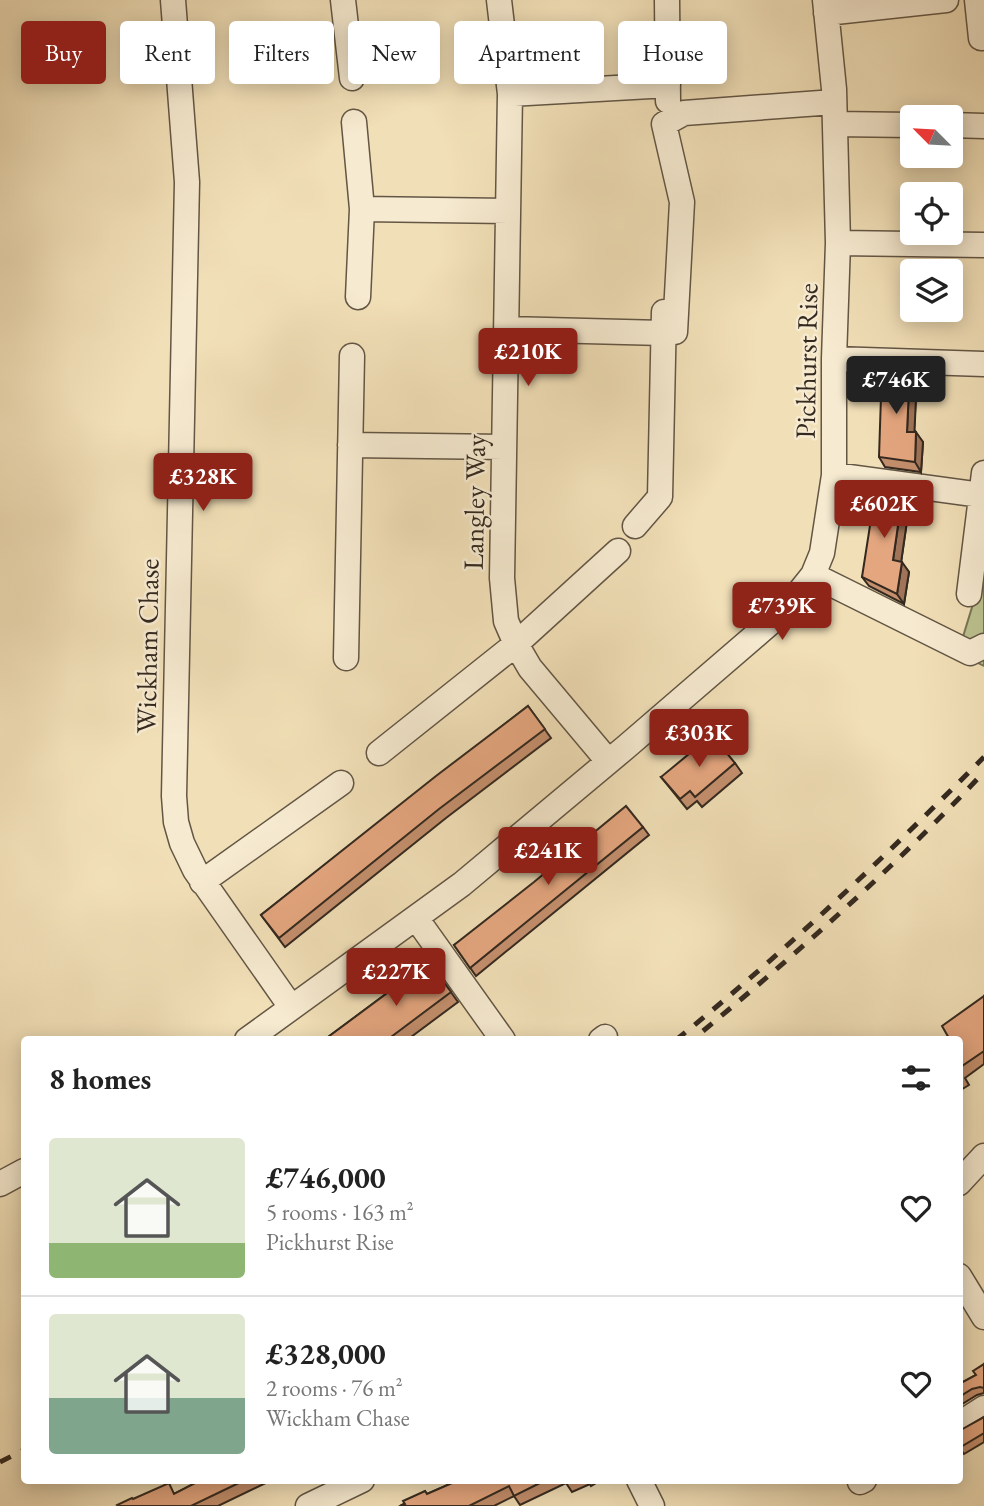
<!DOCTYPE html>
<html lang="en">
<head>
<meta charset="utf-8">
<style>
	body { margin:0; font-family:"EB Garamond",serif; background:#f6f6f6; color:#222; height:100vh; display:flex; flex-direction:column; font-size:26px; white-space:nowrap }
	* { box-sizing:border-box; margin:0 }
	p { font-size:23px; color:#767676 }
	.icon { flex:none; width:38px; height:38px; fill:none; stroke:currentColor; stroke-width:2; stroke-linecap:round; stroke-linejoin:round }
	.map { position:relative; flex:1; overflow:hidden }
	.drawer { position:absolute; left:21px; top:1036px; width:942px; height:448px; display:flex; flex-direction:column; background:#fff; border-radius:7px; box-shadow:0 4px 18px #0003 }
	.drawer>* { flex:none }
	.banner { position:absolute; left:21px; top:21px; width:943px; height:63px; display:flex; gap:14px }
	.needle { width:46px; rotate:294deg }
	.controls { position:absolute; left:900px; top:105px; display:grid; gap:14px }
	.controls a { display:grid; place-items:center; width:63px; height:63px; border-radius:7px; background:#fff; box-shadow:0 4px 18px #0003; font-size:35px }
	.price { position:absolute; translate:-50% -60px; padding:0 16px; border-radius:7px; background:#8f2418; color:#fff; font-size:23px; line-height:46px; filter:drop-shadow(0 2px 4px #0008) }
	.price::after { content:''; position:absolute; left:50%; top:42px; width:21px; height:16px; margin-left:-10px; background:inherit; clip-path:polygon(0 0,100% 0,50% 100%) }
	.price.current { background:#222; color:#fff }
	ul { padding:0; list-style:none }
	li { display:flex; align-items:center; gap:21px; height:175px; padding:0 28px }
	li+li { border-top:2px solid #e0e0e0 }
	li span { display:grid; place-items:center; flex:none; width:196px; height:140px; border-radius:7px; color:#555 }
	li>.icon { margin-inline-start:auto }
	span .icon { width:84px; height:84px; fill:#fffc; stroke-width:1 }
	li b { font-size:30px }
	h2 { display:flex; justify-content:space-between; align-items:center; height:84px; padding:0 28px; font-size:30px }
	.tag { padding:0 24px; border-radius:7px; background:#fff; box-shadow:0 4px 18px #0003; font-size:24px; line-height:63px }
	.tag.current { background:#8f2418; color:#fff }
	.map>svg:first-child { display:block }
	.green { fill:#bbc18e; stroke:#787556; stroke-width:2 }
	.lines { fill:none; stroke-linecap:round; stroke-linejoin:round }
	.minor-casing { stroke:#635645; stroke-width:27 }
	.minor { stroke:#f6ead0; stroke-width:24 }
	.rail { stroke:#34291f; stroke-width:5; stroke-dasharray:12 12; stroke-linecap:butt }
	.wall { fill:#c48f6d; stroke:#34291f; stroke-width:2 }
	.shaded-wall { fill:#a07459; stroke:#34291f; stroke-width:2 }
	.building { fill:#e4a67f; stroke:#34291f; stroke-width:2 }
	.labels { text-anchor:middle; stroke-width:5; stroke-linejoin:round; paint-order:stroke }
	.street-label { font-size:28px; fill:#34291f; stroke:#f6ead0 }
</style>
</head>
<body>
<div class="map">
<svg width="984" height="1506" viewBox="0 0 984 1506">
	<rect width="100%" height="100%" fill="#f1dfb7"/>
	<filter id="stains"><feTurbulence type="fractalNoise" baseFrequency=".00286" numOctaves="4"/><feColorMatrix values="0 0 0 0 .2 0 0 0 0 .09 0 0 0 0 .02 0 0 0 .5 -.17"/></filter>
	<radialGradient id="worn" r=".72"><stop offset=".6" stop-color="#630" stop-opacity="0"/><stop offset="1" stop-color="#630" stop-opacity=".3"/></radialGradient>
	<path class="green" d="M984,568v98l-26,-13z"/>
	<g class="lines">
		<defs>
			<path id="minor" d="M173,0l14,182 -13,614 2,26 6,21 13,27 96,137
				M343,0l9,78
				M499,0l11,94 -8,484 4,43 10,23 14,24 78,93
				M667,0l1,101
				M977,0l4,38
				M826,13l120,-13
				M510,94l158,-9
				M354,122l8,87 -4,88
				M835,124l77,1
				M950,125l34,1
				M362,209l146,2
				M838,243l146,2
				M506,329l157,4
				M675,332l7,-130 -18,-78 20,-11 150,-11
				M834,359l150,5
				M350,445l154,2
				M834,475l147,20
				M635,526l25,-29 4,-185
				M813,575l157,78 14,-7
				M969,594l15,-121
				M346,658l6,-302
				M379,753l137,-109 102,-93
				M202,882l139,-99
				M416,918l87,122
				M247,1040l215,-156 164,-137 159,-137 28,-35 9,-22 12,-78v-116l4,-116 -4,-154 -9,-89
				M601,1040l4,-3
				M959,1183l25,-27
				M0,1184l24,-13
				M959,1276l25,41
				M959,1424l25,-16
				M639,1480l13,26
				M860,1482l4,-2
				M308,1506l54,-26"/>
		</defs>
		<use href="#minor" class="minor-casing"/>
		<use href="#minor" class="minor"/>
		<path class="rail" d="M703,1031c98,-81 194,-166 281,-259
			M676,1040c109,-88 210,-184 308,-283
			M0,1462l24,-12"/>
	</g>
	<path class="wall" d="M910,367l7,10 -3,55 9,10 -2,30 -36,-5 -6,-10z
		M910,500l-9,62 8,10 -5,32 -35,-18 -7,-9z
		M528,706l23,32 -105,80 -161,129 -24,-32z
		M735,763l7,10 -40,34 -5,-6 -10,8 -26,-32z
		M643,827l6,8 -173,141 -22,-31z
		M429,962l29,40 -51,38h-83z
		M984,996v68l-19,14 4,7 -10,6v-51z
		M984,1364v29l-7,2 -18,11v-22l17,-9z
		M984,1417v25l-20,12 -5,-7 4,-17z
		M201,1480h71l-54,26h-100l15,-7 43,-6z
		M459,1480h142l-10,6 -1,-2 -18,8 -6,-9 -46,22 -6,-9 -20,10h-94l25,-15 2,3z"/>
	<path class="shaded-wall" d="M910,367l7,10 -3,64 -7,-9z
		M916,432l7,10 -2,30 -6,-10z
		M903,491l7,9 -10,70 -7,-10z
		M902,562l7,10 -5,32 -7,-10z"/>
	<path class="building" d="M882,366l28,1 -3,65h9l-1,30 -36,-5z
		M876,487l27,4 -10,69 9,2 -5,32 -35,-17z
		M528,706l17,23 -106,80 -160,129 -18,-23 175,-139z
		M712,735l23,28 -40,34 -5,-6 -10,8 -19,-22z
		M626,806l17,21 -173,141 -16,-23 80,-63z
		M429,962l22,30 -64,48h-63z
		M984,996v55l-25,17v-28h-9l-8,-14z
		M984,1364v24l-4,-1 -8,2 -13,8v-13l17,-9 -3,-4z
		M984,1417v16l-25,15v-17z
		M201,1480h44l-54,26h-73l-1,-1 15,-7 1,1 36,-16 5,11z
		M459,1480h87l-32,16 -5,-10 -40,20h-69l5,-2 -2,-3 22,-10 2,3z"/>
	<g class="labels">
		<g class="street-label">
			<text transform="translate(806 361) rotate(-89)" y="10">Pickhurst Rise</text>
			<text transform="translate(474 502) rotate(-89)" y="10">Langley Way</text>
			<text transform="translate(147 646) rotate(-89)" y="10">Wickham Chase</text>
		</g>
	</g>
	<rect width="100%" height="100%" filter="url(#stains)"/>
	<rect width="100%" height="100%" fill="url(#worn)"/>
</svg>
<div class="controls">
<a><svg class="needle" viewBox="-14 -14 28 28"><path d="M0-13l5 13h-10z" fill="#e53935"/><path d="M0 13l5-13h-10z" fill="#767676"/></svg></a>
<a><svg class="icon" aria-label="locate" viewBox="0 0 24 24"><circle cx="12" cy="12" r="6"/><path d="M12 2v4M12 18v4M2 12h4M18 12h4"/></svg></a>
<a><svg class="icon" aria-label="layers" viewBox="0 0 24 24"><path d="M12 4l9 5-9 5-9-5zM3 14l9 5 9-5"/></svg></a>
</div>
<b class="price" style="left:528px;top:388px">£210K</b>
<b class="price current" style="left:896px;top:416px">£746K</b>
<b class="price" style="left:203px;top:513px">£328K</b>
<b class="price" style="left:884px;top:540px">£602K</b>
<b class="price" style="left:782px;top:642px">£739K</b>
<b class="price" style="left:699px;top:769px">£303K</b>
<b class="price" style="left:548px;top:887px">£241K</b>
<b class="price" style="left:396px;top:1008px">£227K</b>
<div class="banner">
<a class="tag current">Buy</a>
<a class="tag">Rent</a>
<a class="tag">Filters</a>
<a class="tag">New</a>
<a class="tag">Apartment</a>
<a class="tag">House</a>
</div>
<section class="drawer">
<h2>8 homes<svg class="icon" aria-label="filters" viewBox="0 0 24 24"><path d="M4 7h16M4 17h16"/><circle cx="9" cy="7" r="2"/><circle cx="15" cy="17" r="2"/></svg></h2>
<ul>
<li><span style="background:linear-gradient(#dfe7d0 75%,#8fb573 0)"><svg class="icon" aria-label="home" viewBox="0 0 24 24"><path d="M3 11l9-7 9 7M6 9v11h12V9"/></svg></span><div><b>£746,000</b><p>5 rooms · 163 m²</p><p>Pickhurst Rise</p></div><svg class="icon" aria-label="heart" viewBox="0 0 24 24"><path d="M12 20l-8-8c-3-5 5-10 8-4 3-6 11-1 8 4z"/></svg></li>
<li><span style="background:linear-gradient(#dfe7d0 60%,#7fa58c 0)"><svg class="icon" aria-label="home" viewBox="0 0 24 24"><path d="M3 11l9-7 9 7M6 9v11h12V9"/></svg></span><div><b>£328,000</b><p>2 rooms · 76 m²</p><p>Wickham Chase</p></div><svg class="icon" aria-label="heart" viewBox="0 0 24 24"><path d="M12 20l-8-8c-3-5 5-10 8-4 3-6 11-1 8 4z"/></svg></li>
</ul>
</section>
</div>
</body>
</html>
